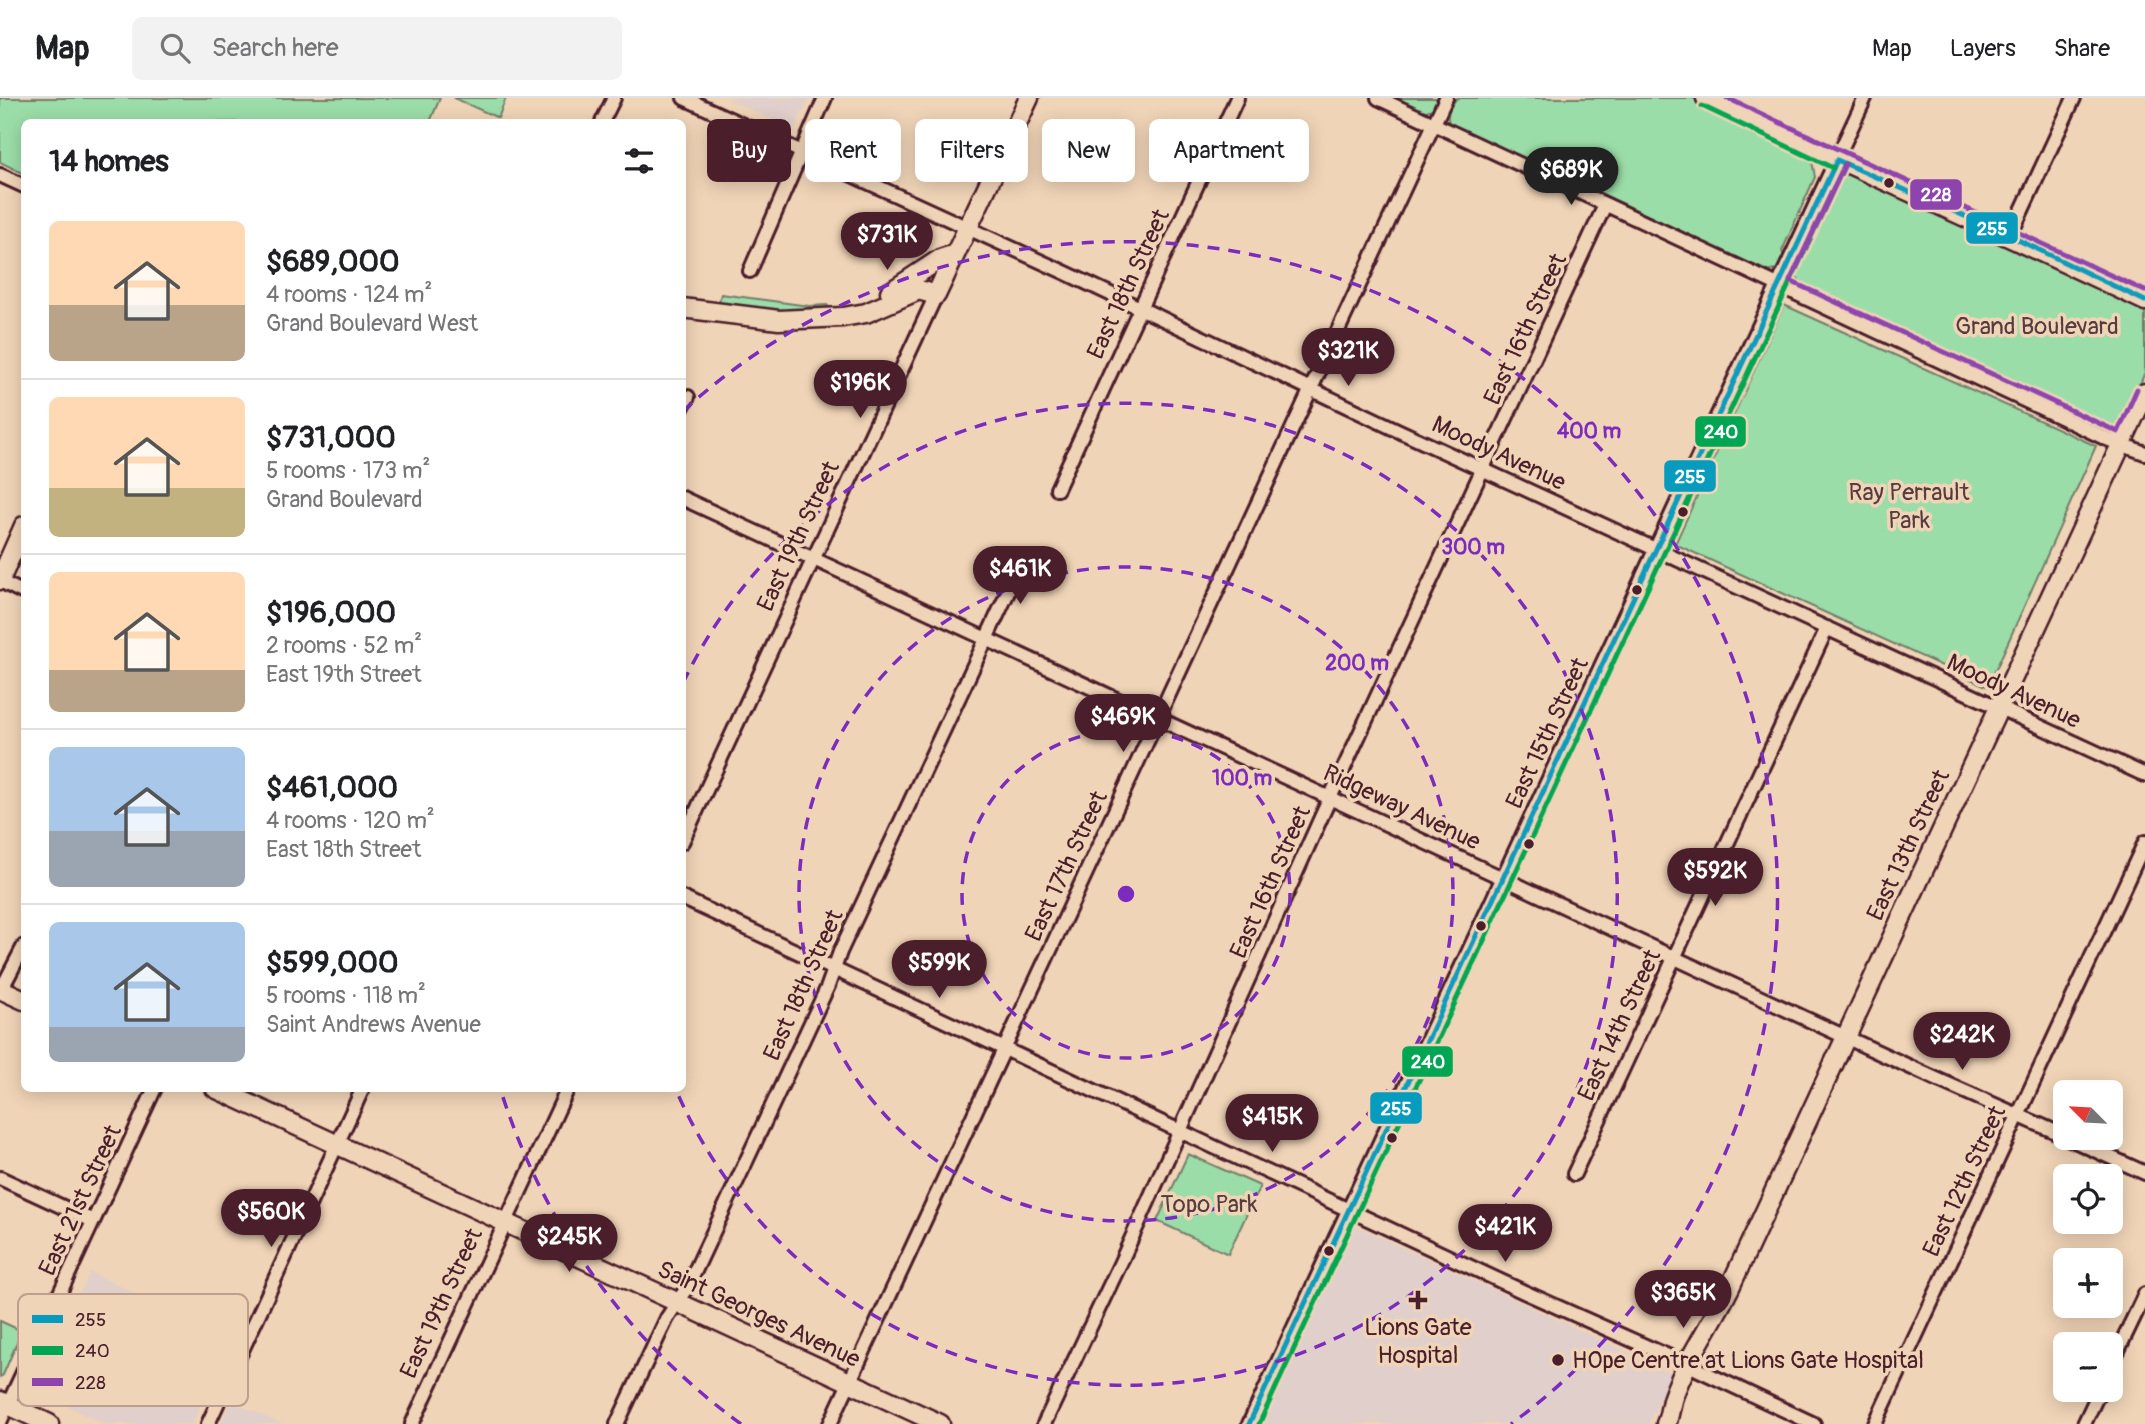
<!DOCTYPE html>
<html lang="en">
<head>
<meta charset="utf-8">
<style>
	body { margin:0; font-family:Pangolin,sans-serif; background:#f2f2f2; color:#202124; height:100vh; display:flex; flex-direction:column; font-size:26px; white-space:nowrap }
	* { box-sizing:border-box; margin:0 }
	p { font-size:23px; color:#757577 }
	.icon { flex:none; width:38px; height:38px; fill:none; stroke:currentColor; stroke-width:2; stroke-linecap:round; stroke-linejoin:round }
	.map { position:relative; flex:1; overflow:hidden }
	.details { position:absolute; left:21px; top:21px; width:665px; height:973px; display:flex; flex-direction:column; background:#fff; border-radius:10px; box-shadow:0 4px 18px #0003 }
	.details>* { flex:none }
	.top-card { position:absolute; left:707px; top:21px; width:665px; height:63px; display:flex; gap:14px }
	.needle { width:46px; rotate:294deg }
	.fabs { position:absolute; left:2053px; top:982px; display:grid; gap:14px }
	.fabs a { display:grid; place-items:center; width:70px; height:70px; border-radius:10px; background:#fff; box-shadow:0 4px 18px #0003; font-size:35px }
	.price { position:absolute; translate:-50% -60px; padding:0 16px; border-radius:24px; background:#4a1f2b; color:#fff; font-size:23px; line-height:46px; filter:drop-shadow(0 2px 4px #0008) }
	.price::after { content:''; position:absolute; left:50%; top:42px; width:21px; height:16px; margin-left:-10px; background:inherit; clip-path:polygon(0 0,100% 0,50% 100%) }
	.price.active { background:#222; color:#fff }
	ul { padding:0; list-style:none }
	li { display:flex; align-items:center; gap:21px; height:175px; padding:0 28px }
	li+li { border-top:2px solid #e0e0e0 }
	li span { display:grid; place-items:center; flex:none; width:196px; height:140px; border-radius:10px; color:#555 }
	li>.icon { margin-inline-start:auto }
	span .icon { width:84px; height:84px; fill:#fffc; stroke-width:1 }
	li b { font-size:30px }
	h2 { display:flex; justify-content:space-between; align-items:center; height:84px; padding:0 28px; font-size:30px }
	.chip { padding:0 24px; border-radius:10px; background:#fff; box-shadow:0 4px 18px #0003; font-size:24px; line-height:63px }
	.chip.active { background:#4a1f2b; color:#fff }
	header { display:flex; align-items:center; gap:42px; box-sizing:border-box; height:98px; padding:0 35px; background:#fff; border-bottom:2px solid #e0e0e0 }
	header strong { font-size:33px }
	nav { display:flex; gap:38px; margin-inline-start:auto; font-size:24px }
	.search { width:490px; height:63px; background:#f2f2f2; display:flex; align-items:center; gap:18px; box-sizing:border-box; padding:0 24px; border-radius:10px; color:#757577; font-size:26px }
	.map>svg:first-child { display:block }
	.built { fill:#e0cfca }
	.green { fill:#9bdda8; stroke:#727e6a; stroke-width:2 }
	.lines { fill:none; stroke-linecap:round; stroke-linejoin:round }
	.street-casing { stroke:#4a1f2b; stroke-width:18 }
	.secondary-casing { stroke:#4a1f2b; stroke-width:23 }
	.street { stroke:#f0d4b7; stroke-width:12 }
	.secondary { stroke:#f0d4b7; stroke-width:18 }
	.bus-1-casing { stroke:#f0d4b7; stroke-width:10 }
	.bus-2-casing { stroke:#f0d4b7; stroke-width:10 }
	.bus-3-casing { stroke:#f0d4b7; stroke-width:10 }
	.bus-1 { stroke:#079bbe; stroke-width:5 }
	.bus-2 { stroke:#00a651; stroke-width:5 }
	.bus-3 { stroke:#8e44ad; stroke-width:5 }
	.ring { fill:none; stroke:#7b2cbf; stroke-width:3.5; stroke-dasharray:12 9 }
	.bus-dot { fill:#4a1f2b; stroke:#f0d4b7; stroke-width:2.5 }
	.labels { text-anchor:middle; stroke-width:7; stroke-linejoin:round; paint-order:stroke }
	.street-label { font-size:24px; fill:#4a1f2b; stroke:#f0d4b7 }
	.park-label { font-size:24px; fill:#563c3e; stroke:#f0d4b7 }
	.poi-label { font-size:24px; fill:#4a1f2b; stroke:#f0d4b7 }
	.key { fill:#f0d4b7; stroke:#be9e8d; stroke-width:2 }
	.key-label { font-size:19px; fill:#4a1f2b }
	.centre { fill:#7b2cbf; stroke:#f0d4b7; stroke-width:3.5 }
	.ring-label { font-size:21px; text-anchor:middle; font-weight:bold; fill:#7b2cbf; stroke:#f0d4b7; stroke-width:7; stroke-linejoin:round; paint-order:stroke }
	.line-badge { stroke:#f0d4b7; stroke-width:2.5 }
	.badge-label { font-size:19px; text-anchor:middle; font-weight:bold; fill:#fff }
</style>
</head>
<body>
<header>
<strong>Map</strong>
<div class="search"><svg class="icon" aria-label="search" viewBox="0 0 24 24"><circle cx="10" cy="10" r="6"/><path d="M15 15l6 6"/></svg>Search here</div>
<nav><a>Map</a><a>Layers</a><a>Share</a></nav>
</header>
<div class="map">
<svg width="2145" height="1326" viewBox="0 0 2145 1326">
	<rect width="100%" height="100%" fill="#f0d4b7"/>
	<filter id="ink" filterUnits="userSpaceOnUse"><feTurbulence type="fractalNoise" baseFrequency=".0143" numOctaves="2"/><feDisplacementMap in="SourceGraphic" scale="14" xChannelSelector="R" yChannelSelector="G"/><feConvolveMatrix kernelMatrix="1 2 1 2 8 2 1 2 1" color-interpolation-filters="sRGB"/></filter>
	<g filter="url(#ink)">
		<path class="built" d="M726,0h83l-15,32z
			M1356,1128l317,147 -24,51h-385z
			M90,1174l141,67 -39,85h-88l-69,-34z
			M235,1305l47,21h-62l9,-19z"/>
		<path class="green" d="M0,0h440l-10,24h-406v52l-24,-12z
			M454,0h52l-8,20z
			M1392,0h47l-4,10 -11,4z
			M1457,0h236l118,57 4,22 -33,74 2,5 -8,14 -10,2 -317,-148c-3,-12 1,-18 8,-26z
			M1850,76l295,132v66l-15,37 -7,13 -9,5 -18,-3 -285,-133 -11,-8 -4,-8 3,-13 39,-80 6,-7z
			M721,196l88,12 18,-1 3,3 -37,7 -75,-10z
			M1784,207l312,141 -108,241 -313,-143z
			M1188,1056l72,32 -32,68 -71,-33z
			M0,1223l22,10 -19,44 -3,2z"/>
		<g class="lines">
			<defs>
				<path id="street" d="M684,0l382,175 331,157 748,345
					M1378,0l729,341 38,14
					M602,24l12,-24
					M0,77l24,11
					M2010,138l64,-138
					M750,173l75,-173
					M682,310l6,-11
					M1057,391l180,-391
					M682,400l1252,580 131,58
					M0,483l24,12
					M682,744l254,-547
					M682,800l842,394 164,73
					M0,894l24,-46
					M2068,1040l77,35
					M1574,1076l253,-546
					M0,1080l93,43
					M2110,1269l35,-73
					M1697,1271l117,55
					M0,1324l155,-334
					M208,1326l155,-336
					M412,1326l156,-336
					M617,1326l50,-106 21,-32 140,-300 12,-34 183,-392
					M830,1326l616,-1326
					M1044,1326l76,-160 203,-451 282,-608
					M1249,1326l616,-1326
					M1875,1326l270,-582
					M2084,1326l16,-34"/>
				<path id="secondary" d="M1706,0c146,69 294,133 439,203
					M890,194l50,-33 15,-5
					M682,210l97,12 64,-3 23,-4 53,-23 17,5 93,-197
					M0,482l24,-54
					M0,891l24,11
					M215,990l725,336
					M0,1303l49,23
					M1666,1326c4,-9 4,-18 7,-27 14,-39 39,-73 57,-110l415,-894"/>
			</defs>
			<use href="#street" class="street-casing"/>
			<use href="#secondary" class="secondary-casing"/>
			<use href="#street" class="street"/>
			<use href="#secondary" class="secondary"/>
			<defs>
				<path id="bus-1" d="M1837,62l173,76 135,65
					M1249,1326l588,-1264"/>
				<path id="bus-2" d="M1702,8l131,62
					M1259,1326l586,-1260"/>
				<path id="bus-3" d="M1727,0l418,193
					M1845,66l-55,117 328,151 19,-43"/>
			</defs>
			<use href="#bus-1" class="bus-1-casing"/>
			<use href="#bus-2" class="bus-2-casing"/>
			<use href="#bus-3" class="bus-3-casing"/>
			<use href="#bus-1" class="bus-1"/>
			<use href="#bus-2" class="bus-2"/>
			<use href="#bus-3" class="bus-3"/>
		</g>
	</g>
	<g class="ring">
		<circle cx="1126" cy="796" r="164"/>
		<circle cx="1126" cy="796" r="327"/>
		<path d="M683 585A491 491 0 1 1 676 992"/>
		<path d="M741 1326A655 655 0 0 1 501 993M683 313A655 655 0 1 1 1511 1326"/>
	</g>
	<g class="bus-dot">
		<circle cx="1889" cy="85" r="6"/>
		<circle cx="1683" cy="414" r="6"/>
		<circle cx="1637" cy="492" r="6"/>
		<circle cx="1529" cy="746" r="6"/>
		<circle cx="1481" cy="828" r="6"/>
		<circle cx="1392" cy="1040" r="6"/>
		<circle cx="1329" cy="1153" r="6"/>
		<path d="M1414.5 1191.5h7v7h7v7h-7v7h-7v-7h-7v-7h7z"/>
		<circle cx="1558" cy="1262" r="7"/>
	</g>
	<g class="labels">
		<g class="street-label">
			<text transform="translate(1128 186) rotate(-65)" y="8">East 18th Street</text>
			<text transform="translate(1525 231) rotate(-65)" y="8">East 16th Street</text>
			<text transform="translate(1499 355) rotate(25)" y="8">Moody Avenue</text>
			<text transform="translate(798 438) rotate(-65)" y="8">East 19th Street</text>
			<text transform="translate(2014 593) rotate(25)" y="8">Moody Avenue</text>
			<text transform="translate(1547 635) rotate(-65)" y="8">East 15th Street</text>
			<text transform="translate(1402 709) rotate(25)" y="8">Ridgeway Avenue</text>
			<text transform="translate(1908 747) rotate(-65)" y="8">East 13th Street</text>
			<text transform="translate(1066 768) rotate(-65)" y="8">East 17th Street</text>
			<text transform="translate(1270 784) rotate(-66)" y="8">East 16th Street</text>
			<text transform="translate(803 887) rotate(-66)" y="8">East 18th Street</text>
			<text transform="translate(1619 927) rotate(-65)" y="8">East 14th Street</text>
			<text transform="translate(1964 1083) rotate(-65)" y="8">East 12th Street</text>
			<text transform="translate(80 1102) rotate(-65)" y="8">East 21st Street</text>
			<text transform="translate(441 1205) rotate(-65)" y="8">East 19th Street</text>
			<text transform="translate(759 1216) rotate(25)" y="8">Saint Georges Avenue</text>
		</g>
		<g class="park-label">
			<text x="2037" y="236">Grand Boulevard</text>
			<text x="1909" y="402">Ray Perrault<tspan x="1909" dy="28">Park</tspan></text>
			<text x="1209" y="1114">Topo Park</text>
		</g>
		<g class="poi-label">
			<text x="1418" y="1237">Lions Gate<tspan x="1418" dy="28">Hospital</tspan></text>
			<text x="1572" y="1270" text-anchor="start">HOpe Centre at Lions Gate Hospital</text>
		</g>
	</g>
	<rect x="18" y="1196" width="230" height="112" rx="10" class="key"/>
	<rect x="32" y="1217" width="31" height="8" fill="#079bbe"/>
	<rect x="32" y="1248" width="31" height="9" fill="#00a651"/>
	<rect x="32" y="1280" width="31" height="8" fill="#8e44ad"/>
	<g class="key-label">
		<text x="75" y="1228">255</text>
		<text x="75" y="1259">240</text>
		<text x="75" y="1291">228</text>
	</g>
	<circle cx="1126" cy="796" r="10" class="centre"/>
	<g class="ring-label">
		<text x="1589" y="340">400 m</text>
		<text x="1473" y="456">300 m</text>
		<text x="1357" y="572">200 m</text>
		<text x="1242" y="687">100 m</text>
	</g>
	<g class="line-badge">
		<rect x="1909" y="80" width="54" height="33" rx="7" fill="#8e44ad"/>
		<rect x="1965" y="113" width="54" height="34" rx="7" fill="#079bbe"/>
		<rect x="1694" y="317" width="53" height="33" rx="7" fill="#00a651"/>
		<rect x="1663" y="361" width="54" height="34" rx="7" fill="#079bbe"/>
		<rect x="1401" y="947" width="53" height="33" rx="7" fill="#00a651"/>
		<rect x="1369" y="993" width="54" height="34" rx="7" fill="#079bbe"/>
	</g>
	<g class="badge-label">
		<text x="1936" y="103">228</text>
		<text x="1992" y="137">255</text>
		<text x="1721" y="340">240</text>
		<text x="1690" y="385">255</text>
		<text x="1428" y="970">240</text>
		<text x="1396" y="1017">255</text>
	</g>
</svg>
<div class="fabs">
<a><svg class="needle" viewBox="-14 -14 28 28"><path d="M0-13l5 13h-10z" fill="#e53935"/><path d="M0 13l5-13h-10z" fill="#757577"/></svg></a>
<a><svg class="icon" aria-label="locate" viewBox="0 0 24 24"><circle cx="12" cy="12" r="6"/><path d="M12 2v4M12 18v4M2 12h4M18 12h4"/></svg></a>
<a>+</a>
<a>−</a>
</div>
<b class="price active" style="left:1571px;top:109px">$689K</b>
<b class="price" style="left:887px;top:174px">$731K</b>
<b class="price" style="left:1348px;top:290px">$321K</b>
<b class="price" style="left:860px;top:322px">$196K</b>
<b class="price" style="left:1020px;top:508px">$461K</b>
<b class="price" style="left:1123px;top:656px">$469K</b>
<b class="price" style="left:1715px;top:810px">$592K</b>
<b class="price" style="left:939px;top:902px">$599K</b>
<b class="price" style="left:1962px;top:974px">$242K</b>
<b class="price" style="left:1272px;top:1056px">$415K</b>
<b class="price" style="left:271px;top:1151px">$560K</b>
<b class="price" style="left:1505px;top:1166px">$421K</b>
<b class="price" style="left:569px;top:1176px">$245K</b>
<b class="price" style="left:1683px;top:1232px">$365K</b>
<div class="top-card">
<a class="chip active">Buy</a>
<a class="chip">Rent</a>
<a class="chip">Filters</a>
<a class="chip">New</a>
<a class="chip">Apartment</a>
</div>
<section class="details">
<h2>14 homes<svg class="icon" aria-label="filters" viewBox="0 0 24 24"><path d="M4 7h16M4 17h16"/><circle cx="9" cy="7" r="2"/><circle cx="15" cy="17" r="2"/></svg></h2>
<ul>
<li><span style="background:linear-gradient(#ffd9b3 60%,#b9a48a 0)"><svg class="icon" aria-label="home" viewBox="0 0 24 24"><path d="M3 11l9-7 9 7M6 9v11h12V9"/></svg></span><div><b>$689,000</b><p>4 rooms · 124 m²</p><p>Grand Boulevard West</p></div></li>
<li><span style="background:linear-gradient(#ffd9b3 65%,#c2b280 0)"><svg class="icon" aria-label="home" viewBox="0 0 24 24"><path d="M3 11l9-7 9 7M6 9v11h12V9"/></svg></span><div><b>$731,000</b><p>5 rooms · 173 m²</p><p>Grand Boulevard</p></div></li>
<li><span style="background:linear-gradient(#ffd9b3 70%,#b9a48a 0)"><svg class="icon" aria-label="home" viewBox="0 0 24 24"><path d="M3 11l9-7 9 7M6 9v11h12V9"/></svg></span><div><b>$196,000</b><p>2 rooms · 52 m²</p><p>East 19th Street</p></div></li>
<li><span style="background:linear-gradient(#a9c7e8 60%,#9aa5b1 0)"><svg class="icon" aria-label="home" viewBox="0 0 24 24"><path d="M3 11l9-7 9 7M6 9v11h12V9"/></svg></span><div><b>$461,000</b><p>4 rooms · 120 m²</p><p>East 18th Street</p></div></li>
<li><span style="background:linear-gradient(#a9c7e8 75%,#9aa5b1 0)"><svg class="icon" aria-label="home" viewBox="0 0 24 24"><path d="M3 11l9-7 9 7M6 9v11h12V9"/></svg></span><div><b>$599,000</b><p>5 rooms · 118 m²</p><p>Saint Andrews Avenue</p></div></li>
</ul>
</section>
</div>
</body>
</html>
